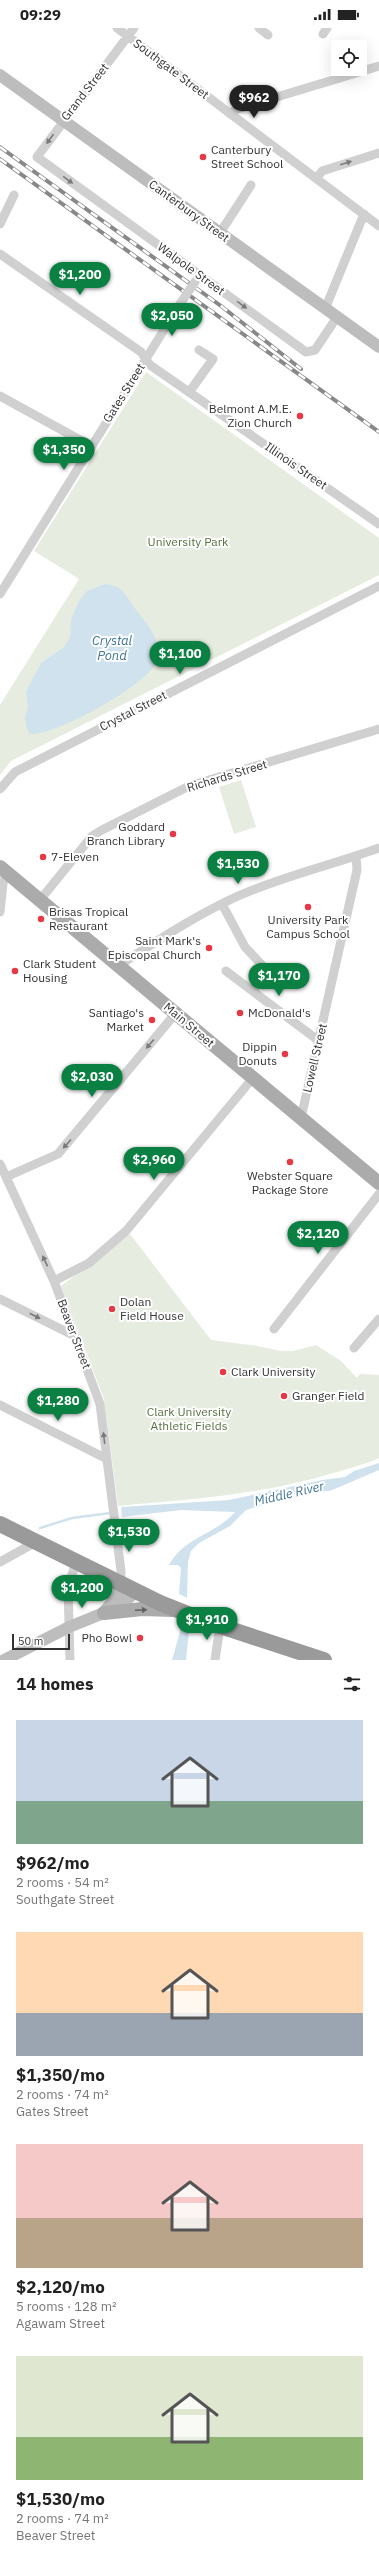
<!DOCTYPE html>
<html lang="en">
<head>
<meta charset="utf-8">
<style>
	body { margin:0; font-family:"IBM Plex Sans",sans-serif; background:#f2f2f2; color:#222; height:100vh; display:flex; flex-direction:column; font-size:15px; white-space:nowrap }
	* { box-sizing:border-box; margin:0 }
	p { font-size:13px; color:#767676 }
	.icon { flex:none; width:22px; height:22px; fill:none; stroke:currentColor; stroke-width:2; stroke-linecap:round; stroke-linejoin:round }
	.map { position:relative; height:1632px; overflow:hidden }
	.side { display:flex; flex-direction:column; background:#fff; flex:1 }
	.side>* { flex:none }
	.buttons { position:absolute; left:331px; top:12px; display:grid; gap:8px }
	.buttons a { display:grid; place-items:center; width:36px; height:36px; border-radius:0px; background:#fff; box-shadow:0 4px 16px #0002; font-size:20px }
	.scale { position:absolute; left:12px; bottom:10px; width:58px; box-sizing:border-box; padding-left:4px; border:2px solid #333; border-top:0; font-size:11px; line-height:14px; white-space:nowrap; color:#333; -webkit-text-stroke:3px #fff; paint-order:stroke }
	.price { position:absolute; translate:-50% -34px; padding:0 9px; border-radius:14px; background:#0b8043; color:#fff; font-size:13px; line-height:26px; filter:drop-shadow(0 1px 2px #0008) }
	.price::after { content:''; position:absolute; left:50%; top:24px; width:12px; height:9px; margin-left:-6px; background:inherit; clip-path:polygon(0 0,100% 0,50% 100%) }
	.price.on { background:#222; color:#fff }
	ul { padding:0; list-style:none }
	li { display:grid; align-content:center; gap:8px; height:212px; padding:0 16px }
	li span { display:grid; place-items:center; height:124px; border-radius:0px; color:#555 }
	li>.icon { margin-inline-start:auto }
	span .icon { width:72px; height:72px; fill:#fffc; stroke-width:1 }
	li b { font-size:17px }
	h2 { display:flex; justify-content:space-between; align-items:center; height:48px; padding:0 16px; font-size:17px }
	.status { display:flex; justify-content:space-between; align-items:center; height:28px; padding:0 20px; background:#fff; direction:ltr }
	.status svg { height:11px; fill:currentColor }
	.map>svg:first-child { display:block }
	.green { fill:#e6ecdf }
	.water { fill:#cfe2ee }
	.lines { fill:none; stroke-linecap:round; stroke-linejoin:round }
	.stream { stroke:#cfe2ee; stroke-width:2.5 }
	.street { stroke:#d0d0d0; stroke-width:9 }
	.secondary { stroke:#bdbdbd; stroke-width:12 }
	.primary { stroke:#ababab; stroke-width:14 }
	.highway { stroke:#9a9a9a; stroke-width:16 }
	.rail-casing { stroke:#888; stroke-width:4 }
	.rail { stroke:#fff; stroke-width:2.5; stroke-dasharray:8; stroke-linecap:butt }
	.street-bridge { stroke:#d0d0d0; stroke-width:9 }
	.oneway { fill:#7a7a7a }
	.oneway2 { fill:#636363 }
	.poi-dot { fill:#e63946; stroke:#fff; stroke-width:1.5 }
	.labels { text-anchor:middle; stroke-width:4; stroke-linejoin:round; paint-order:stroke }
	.street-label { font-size:12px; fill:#333; stroke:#fff }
	.poi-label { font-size:12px; fill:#333; stroke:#fff; text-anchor:start }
	.park-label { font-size:12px; fill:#56703f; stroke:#fff }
	.water-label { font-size:13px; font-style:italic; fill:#3f7597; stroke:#fff }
</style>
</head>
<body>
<div class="status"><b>09:29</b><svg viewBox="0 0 49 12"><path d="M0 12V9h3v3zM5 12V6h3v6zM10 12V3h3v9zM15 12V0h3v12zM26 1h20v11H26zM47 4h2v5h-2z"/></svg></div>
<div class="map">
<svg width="379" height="1632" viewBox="0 0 379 1632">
	<rect width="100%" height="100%" fill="#fff"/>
	<path class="green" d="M146,344l233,166v37l-368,186 -11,14v-70l79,-126 -45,-28z
		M241,752l15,47 -22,7 -15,-47z
		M130,1206l81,106 46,6 24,5h12l23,-6 25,16 16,17 3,-4 19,1v83c-15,7 -33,11 -49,16 -70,21 -140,25 -212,32l-14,-107 -43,-113z"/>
	<path class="water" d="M105,556c19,2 21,12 31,26 10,13 28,32 21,51 -9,24 -102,75 -127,73l-3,-5 -2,-12 3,-10 -2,-15 15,-29 23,-16 6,-10 1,-17 8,-19 8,-10z
		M379,1435v7l-49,21h-23l-20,7 -19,2 -6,5 -16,5 -16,16 -31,17 -8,8 -3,11 -1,36 -8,-4 2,-26 -3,-3h-9c15,-28 46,-30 66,-53l-54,-2 -59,7 -1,-10 108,-7 93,-20 23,-3 9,-6z
		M181,1600l8,4 -3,28h-14z"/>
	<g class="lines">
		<path class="stream" d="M40,1500l32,-10 39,-5"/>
		<path class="street" d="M117,0l262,198
			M134,0l-97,129 269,195 9,-2 22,-33
			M259,0l9,7
			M323,6l4,-6
			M230,86l7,-5 142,-43
			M317,150l5,-7 57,-18
			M0,196l14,-29
			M220,205l31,-48
			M0,226l141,98 9,13 229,159
			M325,281l39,-95
			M190,363l23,-32 -14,-9
			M0,368l91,50
			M0,566l180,-290
			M0,761l15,-17 364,-186
			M40,872l52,-64 10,-6 87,-44 190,-57
			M222,876l23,43 16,17 -7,27
			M0,884l3,-29 4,-10
			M118,938c39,-25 78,-51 120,-70 46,-20 94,-31 141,-48
			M226,943l93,70
			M301,1090l56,-248 -1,-14
			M0,1136l54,117 46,123 21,167v13
			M6,1149l52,-23 117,-140
			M54,1253l35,-18 37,-32 126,-152
			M0,1271l75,37
			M274,1301l105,-135
			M354,1320l25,-29
			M0,1377l107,54
			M0,1534l36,-20
			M70,1632l-2,-74 8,-23
			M215,1632l5,-34"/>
		<path class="secondary" d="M0,47l379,272
			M104,1584l13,-16 4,-12
			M4,1632l65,-33 47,-19 20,-16"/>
		<path class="primary" d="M0,839l379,316
			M104,1585l38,-4 31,1"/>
		<path class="highway" d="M0,1496l160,79 48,19 116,38"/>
		<defs>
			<path id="rail" d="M0,119l221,159 80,63
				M0,131l379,273"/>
		</defs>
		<use href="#rail" class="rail-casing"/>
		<use href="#rail" class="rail"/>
		<path class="street-bridge" d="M180,276l17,-25"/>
	</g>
	<defs><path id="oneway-solid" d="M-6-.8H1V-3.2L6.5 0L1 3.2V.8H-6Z"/></defs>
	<g class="oneway">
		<use href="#oneway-solid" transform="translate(50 111) rotate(126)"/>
		<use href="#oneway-solid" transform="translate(346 135) rotate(-17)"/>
		<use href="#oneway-solid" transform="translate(68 152) rotate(36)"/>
		<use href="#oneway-solid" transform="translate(242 277) rotate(36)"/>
		<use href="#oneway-solid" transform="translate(150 1016) rotate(130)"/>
		<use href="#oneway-solid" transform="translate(67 1116) rotate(132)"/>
		<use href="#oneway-solid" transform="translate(45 1233) rotate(-115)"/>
		<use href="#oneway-solid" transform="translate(35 1288) rotate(27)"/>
		<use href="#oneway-solid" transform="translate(104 1410) rotate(-97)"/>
	</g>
	<use class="oneway2" href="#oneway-solid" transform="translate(141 1582) rotate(-2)"/>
	<g class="poi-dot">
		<circle cx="203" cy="129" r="4"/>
		<circle cx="300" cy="388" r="4"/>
		<circle cx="173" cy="806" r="4"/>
		<circle cx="43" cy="829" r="4"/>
		<circle cx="308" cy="879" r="4"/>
		<circle cx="41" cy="891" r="4"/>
		<circle cx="209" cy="920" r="4"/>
		<circle cx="15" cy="943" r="4"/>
		<circle cx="240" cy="985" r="4"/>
		<circle cx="152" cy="992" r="4"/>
		<circle cx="285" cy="1026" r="4"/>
		<circle cx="290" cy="1134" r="4"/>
		<circle cx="112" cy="1281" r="4"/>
		<circle cx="223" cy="1344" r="4"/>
		<circle cx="284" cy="1368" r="4"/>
		<circle cx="140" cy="1610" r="4"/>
	</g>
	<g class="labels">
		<g class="street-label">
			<text transform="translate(171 41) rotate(37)" y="4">Southgate Street</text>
			<text transform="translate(85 64) rotate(-52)" y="4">Grand Street</text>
			<text transform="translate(189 183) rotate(36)" y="4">Canterbury Street</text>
			<text transform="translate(191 241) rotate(36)" y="4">Walpole Street</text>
			<text transform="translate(124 365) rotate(-58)" y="4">Gates Street</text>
			<text transform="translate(296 438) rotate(35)" y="4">Illinois Street</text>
			<text transform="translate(133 683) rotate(-27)" y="4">Crystal Street</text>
			<text transform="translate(227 748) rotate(-17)" y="4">Richards Street</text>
			<text transform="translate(189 997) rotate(40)" y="4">Main Street</text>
			<text transform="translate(315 1030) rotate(-77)" y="4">Lowell Street</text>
			<text transform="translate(74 1306) rotate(69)" y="4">Beaver Street</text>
		</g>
		<g class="poi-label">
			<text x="211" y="126">Canterbury<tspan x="211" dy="14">Street School</tspan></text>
			<text x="292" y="385" text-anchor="end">Belmont A.M.E.<tspan x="292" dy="14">Zion Church</tspan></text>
			<text x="165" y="803" text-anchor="end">Goddard<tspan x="165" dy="14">Branch Library</tspan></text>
			<text x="51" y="833">7-Eleven</text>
			<text x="49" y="888">Brisas Tropical<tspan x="49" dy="14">Restaurant</tspan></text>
			<text x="308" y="896" text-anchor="middle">University Park<tspan x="308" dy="14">Campus School</tspan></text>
			<text x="201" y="917" text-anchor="end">Saint Mark's<tspan x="201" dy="14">Episcopal Church</tspan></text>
			<text x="23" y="940">Clark Student<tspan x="23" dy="14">Housing</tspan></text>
			<text x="144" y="989" text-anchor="end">Santiago's<tspan x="144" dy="14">Market</tspan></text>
			<text x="248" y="989">McDonald's</text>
			<text x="277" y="1023" text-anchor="end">Dippin<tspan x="277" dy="14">Donuts</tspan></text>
			<text x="290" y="1152" text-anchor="middle">Webster Square<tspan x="290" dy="14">Package Store</tspan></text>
			<text x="120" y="1278">Dolan<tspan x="120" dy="14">Field House</tspan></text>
			<text x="231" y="1348">Clark University</text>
			<text x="292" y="1372">Granger Field</text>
			<text x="132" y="1614" text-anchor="end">Pho Bowl</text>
		</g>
		<g class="park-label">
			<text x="188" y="518">University Park</text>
			<text x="189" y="1388">Clark University<tspan x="189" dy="14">Athletic Fields</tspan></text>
		</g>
		<g class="water-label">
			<text x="112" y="617">Crystal<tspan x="112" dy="15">Pond</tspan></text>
			<text transform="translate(289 1465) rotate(-13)" y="5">Middle River</text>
		</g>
	</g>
</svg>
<div class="buttons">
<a><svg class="icon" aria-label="locate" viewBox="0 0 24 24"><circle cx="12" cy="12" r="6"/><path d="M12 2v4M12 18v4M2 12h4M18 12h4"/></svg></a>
</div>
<div class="scale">50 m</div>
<b class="price on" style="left:254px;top:91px">$962</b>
<b class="price" style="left:80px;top:268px">$1,200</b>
<b class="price" style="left:172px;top:309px">$2,050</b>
<b class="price" style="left:64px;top:443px">$1,350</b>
<b class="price" style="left:180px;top:647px">$1,100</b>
<b class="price" style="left:238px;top:857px">$1,530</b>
<b class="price" style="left:279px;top:969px">$1,170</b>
<b class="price" style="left:92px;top:1070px">$2,030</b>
<b class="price" style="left:154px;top:1153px">$2,960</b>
<b class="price" style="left:318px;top:1227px">$2,120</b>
<b class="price" style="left:58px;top:1394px">$1,280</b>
<b class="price" style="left:129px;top:1525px">$1,530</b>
<b class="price" style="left:82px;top:1581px">$1,200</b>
<b class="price" style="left:207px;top:1613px">$1,910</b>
</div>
<section class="side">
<h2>14 homes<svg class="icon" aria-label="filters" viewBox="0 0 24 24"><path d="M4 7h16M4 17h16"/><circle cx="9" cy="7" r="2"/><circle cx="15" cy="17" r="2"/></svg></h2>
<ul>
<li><span style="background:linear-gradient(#c9d6e8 65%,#7fa58c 0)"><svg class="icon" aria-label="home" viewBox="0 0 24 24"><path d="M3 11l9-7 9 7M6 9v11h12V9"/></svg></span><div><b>$962/mo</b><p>2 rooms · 54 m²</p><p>Southgate Street</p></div></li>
<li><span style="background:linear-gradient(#ffd9b3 65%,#9aa5b1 0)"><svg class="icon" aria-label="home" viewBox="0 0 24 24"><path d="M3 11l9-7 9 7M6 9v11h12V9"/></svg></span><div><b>$1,350/mo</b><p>2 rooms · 74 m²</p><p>Gates Street</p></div></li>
<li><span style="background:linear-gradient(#f6c9c9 60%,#b9a48a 0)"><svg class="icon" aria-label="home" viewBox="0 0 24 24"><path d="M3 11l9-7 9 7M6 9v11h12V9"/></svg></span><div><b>$2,120/mo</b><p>5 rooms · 128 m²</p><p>Agawam Street</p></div></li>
<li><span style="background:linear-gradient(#dfe7d0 65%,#8fb573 0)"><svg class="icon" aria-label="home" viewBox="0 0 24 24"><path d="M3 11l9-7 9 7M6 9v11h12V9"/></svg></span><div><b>$1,530/mo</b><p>2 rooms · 74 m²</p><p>Beaver Street</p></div></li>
</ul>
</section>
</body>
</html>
